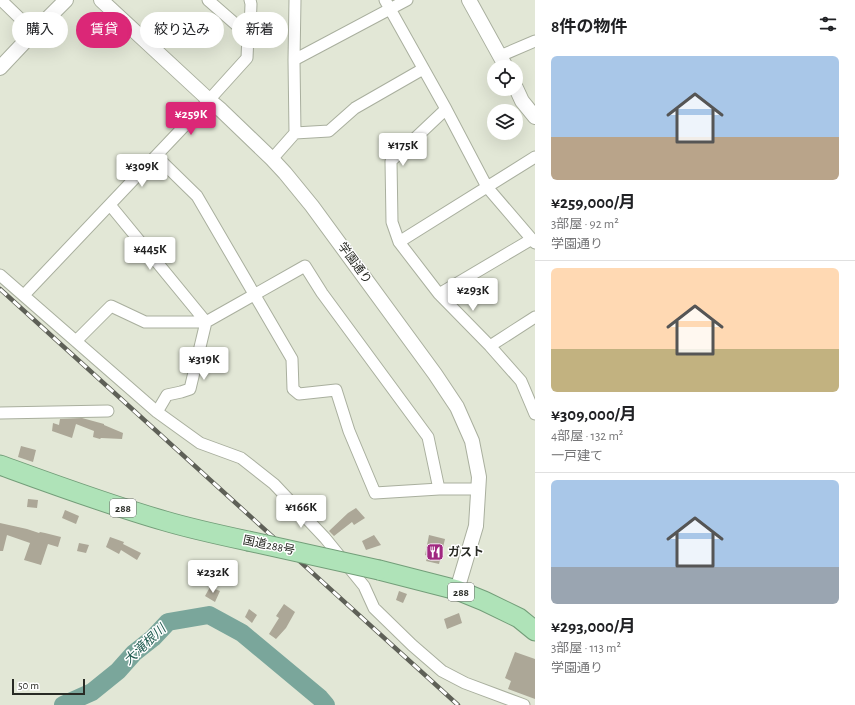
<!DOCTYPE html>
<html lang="ja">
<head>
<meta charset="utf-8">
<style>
	body { margin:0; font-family:"Alegreya Sans","Noto Sans JP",sans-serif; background:#f2f2f2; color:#202124; height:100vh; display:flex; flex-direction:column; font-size:15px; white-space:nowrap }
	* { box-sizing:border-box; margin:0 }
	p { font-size:13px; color:#757577 }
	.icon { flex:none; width:22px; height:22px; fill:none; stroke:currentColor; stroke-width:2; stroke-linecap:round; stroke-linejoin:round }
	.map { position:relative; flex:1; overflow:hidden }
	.drawer { display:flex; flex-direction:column; background:#fff; width:320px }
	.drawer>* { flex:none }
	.top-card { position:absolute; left:12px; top:12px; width:380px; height:36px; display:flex; gap:8px }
	.buttons { position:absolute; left:487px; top:60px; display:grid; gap:8px }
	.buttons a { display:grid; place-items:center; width:36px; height:36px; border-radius:50%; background:#fff; box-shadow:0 4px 16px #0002; font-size:20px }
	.scale { position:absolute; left:12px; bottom:10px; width:73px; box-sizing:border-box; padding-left:4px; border:2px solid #282a24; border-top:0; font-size:11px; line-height:14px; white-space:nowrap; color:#282a24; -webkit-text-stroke:3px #fff; paint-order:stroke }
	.price { position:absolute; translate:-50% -34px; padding:0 9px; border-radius:4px; background:#fff; color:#222; font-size:13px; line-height:26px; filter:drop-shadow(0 1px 2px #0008) }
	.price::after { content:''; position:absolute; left:50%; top:24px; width:12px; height:9px; margin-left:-6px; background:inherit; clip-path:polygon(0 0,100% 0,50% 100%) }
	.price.current { background:#db2777; color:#fff }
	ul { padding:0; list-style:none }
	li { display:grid; align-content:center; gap:8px; height:212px; padding:0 16px }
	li+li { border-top:1px solid #e0e0e0 }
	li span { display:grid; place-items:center; height:124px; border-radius:6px; color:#555 }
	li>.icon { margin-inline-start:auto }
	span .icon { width:72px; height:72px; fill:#fffc; stroke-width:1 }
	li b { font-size:17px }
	h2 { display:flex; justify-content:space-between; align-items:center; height:48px; padding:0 16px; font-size:17px }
	.chip { padding:0 14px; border-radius:18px; background:#fff; box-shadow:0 4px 16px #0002; font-size:14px; line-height:36px }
	.chip.current { background:#db2777; color:#fff }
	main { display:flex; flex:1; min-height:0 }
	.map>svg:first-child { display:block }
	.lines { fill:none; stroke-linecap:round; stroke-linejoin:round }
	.river { stroke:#7aa69b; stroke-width:18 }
	.building { fill:#aca797 }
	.minor-casing { stroke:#a9af9e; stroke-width:13 }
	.tertiary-casing { stroke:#a9af9e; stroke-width:16 }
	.trunk-casing { stroke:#739e79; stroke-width:21 }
	.minor { stroke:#fff; stroke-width:11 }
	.tertiary { stroke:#fff; stroke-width:14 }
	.trunk { stroke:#afe3b8; stroke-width:19 }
	.rail-casing { stroke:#5e6057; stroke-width:4.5 }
	.rail { stroke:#fff; stroke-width:3; stroke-dasharray:9; stroke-linecap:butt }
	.trunk-bridge-casing { stroke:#739e79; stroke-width:21; stroke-linecap:butt }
	.trunk-bridge { stroke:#afe3b8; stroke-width:19 }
	.labels { text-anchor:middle; stroke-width:3; stroke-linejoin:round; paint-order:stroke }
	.shield { fill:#fff; stroke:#686a66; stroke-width:1 }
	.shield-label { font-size:11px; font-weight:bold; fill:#282a24 }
	.street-label { font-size:12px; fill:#282a24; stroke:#fff }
	.poi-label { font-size:12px; font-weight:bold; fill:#282a24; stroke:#fff; text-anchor:start }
	.water-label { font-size:13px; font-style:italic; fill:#1e5a4f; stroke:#fff }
</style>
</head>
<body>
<main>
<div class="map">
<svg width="535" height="705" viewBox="0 0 535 705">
	<rect width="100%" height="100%" fill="#e2e7d6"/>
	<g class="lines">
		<path class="river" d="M63,705l29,-13 26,-21 16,-18 19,-15 15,-16 41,-7 33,18 78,65 6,7"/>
	</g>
	<path class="building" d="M82,418l22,6v1l19,8 -1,6 -21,-1 -1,1 -7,-2 1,-6 -18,-7 -4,14 -20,-7 1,-8 6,2 1,-6z
		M21,446l15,4 -3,12 -15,-5z
		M28,499l10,1 -1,8 -10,-1z
		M356,508l9,10 -11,7 -2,-3 -18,14 -5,-5 19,-18z
		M65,510l14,6 -3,8 -14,-6z
		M0,523l27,6 12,4 1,-1 5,1 16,4 -3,10 -10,-3 -7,21 -17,-5 6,-17 -23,-8 -4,16h-3z
		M374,535l7,10 -15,5 -4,-9z
		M429,535l16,4 -6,25 -13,-3 2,-5 -3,-1z
		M110,537l14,5 -1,2 18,9 -4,7 -16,-10 -2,4 -13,-7z
		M79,543l10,2 -3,8 -9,-2z
		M194,570l14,6 -6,9 -12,-6z
		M210,587l10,4 -5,11 -10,-6z
		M399,591l8,3 -4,9 -7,-3z
		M284,604l11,8 -9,16 -10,11 -7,-5 10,-16 -3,-2z
		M249,609l8,6 -5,8 -7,-6z
		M459,613l3,10 -15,6 -3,-10z
		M515,652l20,7v40l-27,-10 3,-8 -6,-3z"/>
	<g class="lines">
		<defs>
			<path id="minor" d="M1,0l33,32
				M208,0l40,35
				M295,0l-1,60 1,73 34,-2 26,-23 68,-39
				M385,0l61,109 41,78 48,56
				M500,56l35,-15
				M294,60l113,-60
				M446,109l-55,52 1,61 7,20 40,52 51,52 31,35 14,33
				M156,156l41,40 95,163 1,30 6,5 37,-4 13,41 26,62 64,-4h40
				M272,159l23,-26
				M110,205l96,117
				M399,242l136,-85
				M0,275l157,137 43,31 41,15 33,26 51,54 39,48 10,22 38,37 30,26 23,12 59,22
				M439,294l93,-55
				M24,295l185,-195 38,-42 1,-23 2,-6 1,-25 -1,-4
				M76,341l35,-35 34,16h61l99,-56 17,27 106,144 11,52
				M490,346l45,-29
				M157,412l10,-17 14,-3 9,-3 16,-67
				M0,413l108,-2"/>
			<path id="tertiary" d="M101,0l108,100 12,10 51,49 13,14 27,33 123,168 22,33 15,34 7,36 -3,49 -19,64
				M469,0l37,67
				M0,68l34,-36 32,-32
				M516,88l6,13 13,16"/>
			<path id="trunk" d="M0,465c55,20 109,40 165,56 27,8 55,14 83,20
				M379,570l78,20 27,11 35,17 16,13"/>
		</defs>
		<use href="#minor" class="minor-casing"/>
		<use href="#tertiary" class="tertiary-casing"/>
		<use href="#trunk" class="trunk-casing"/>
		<use href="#minor" class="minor"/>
		<use href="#tertiary" class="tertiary"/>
		<use href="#trunk" class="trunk"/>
		<defs>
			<path id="rail" d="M0,289l458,416"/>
		</defs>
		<use href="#rail" class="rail-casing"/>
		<use href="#rail" class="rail"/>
		<defs>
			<path id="trunk-bridge" d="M248,541l131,29"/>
		</defs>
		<use href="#trunk-bridge" class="trunk-bridge-casing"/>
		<use href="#trunk-bridge" class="trunk-bridge"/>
	</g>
	<defs>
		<symbol id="restaurant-square" viewBox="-11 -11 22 22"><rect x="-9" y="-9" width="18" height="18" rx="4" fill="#a02880" stroke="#fff"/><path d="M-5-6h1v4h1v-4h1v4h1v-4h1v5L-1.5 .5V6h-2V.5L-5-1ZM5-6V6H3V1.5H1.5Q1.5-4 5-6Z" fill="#fff"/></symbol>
	</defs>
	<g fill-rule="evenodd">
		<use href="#restaurant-square" x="425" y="542" width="20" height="20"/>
	</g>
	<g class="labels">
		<g class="shield">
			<rect x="110" y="499" width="26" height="18" rx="3"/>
			<rect x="448" y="583" width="26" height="18" rx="3"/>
		</g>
		<g class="shield-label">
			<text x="123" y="512">288</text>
			<text x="461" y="596">288</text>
		</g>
		<g class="street-label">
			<text transform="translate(355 263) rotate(54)" y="4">学園通り</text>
			<text transform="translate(269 545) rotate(12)" y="4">国道288号</text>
		</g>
		<g class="poi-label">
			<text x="448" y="556">ガスト</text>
		</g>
		<g class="water-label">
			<text transform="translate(144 644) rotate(-43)" y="5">大滝根川</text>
		</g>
	</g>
</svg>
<div class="buttons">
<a><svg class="icon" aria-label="locate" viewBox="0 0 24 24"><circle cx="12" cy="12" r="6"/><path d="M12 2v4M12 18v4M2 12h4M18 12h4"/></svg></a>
<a><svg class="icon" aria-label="layers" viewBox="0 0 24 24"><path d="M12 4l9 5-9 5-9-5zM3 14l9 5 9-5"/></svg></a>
</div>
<div class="scale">50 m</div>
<b class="price current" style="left:191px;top:136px">¥259K</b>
<b class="price" style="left:403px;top:167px">¥175K</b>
<b class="price" style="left:142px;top:188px">¥309K</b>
<b class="price" style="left:150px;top:271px">¥445K</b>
<b class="price" style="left:473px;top:312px">¥293K</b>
<b class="price" style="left:204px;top:381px">¥319K</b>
<b class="price" style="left:301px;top:529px">¥166K</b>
<b class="price" style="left:213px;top:594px">¥232K</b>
<div class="top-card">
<a class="chip">購入</a>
<a class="chip current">賃貸</a>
<a class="chip">絞り込み</a>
<a class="chip">新着</a>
</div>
</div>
<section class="drawer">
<h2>8件の物件<svg class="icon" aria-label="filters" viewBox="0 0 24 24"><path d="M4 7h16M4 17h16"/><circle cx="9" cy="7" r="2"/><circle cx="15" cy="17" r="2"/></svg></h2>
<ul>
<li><span style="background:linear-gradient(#a9c7e8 65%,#b9a48a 0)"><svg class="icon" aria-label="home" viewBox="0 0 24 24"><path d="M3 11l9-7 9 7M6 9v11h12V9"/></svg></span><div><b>¥259,000/月</b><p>3部屋 · 92 m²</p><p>学園通り</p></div></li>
<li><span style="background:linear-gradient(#ffd9b3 65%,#c2b280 0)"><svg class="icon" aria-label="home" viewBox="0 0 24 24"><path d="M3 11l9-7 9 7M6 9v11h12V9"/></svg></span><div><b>¥309,000/月</b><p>4部屋 · 132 m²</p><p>一戸建て</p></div></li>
<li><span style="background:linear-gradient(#a9c7e8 70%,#9aa5b1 0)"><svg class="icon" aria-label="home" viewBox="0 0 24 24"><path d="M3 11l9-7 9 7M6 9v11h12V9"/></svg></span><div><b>¥293,000/月</b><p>3部屋 · 113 m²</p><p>学園通り</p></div></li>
</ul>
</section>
</main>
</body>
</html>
